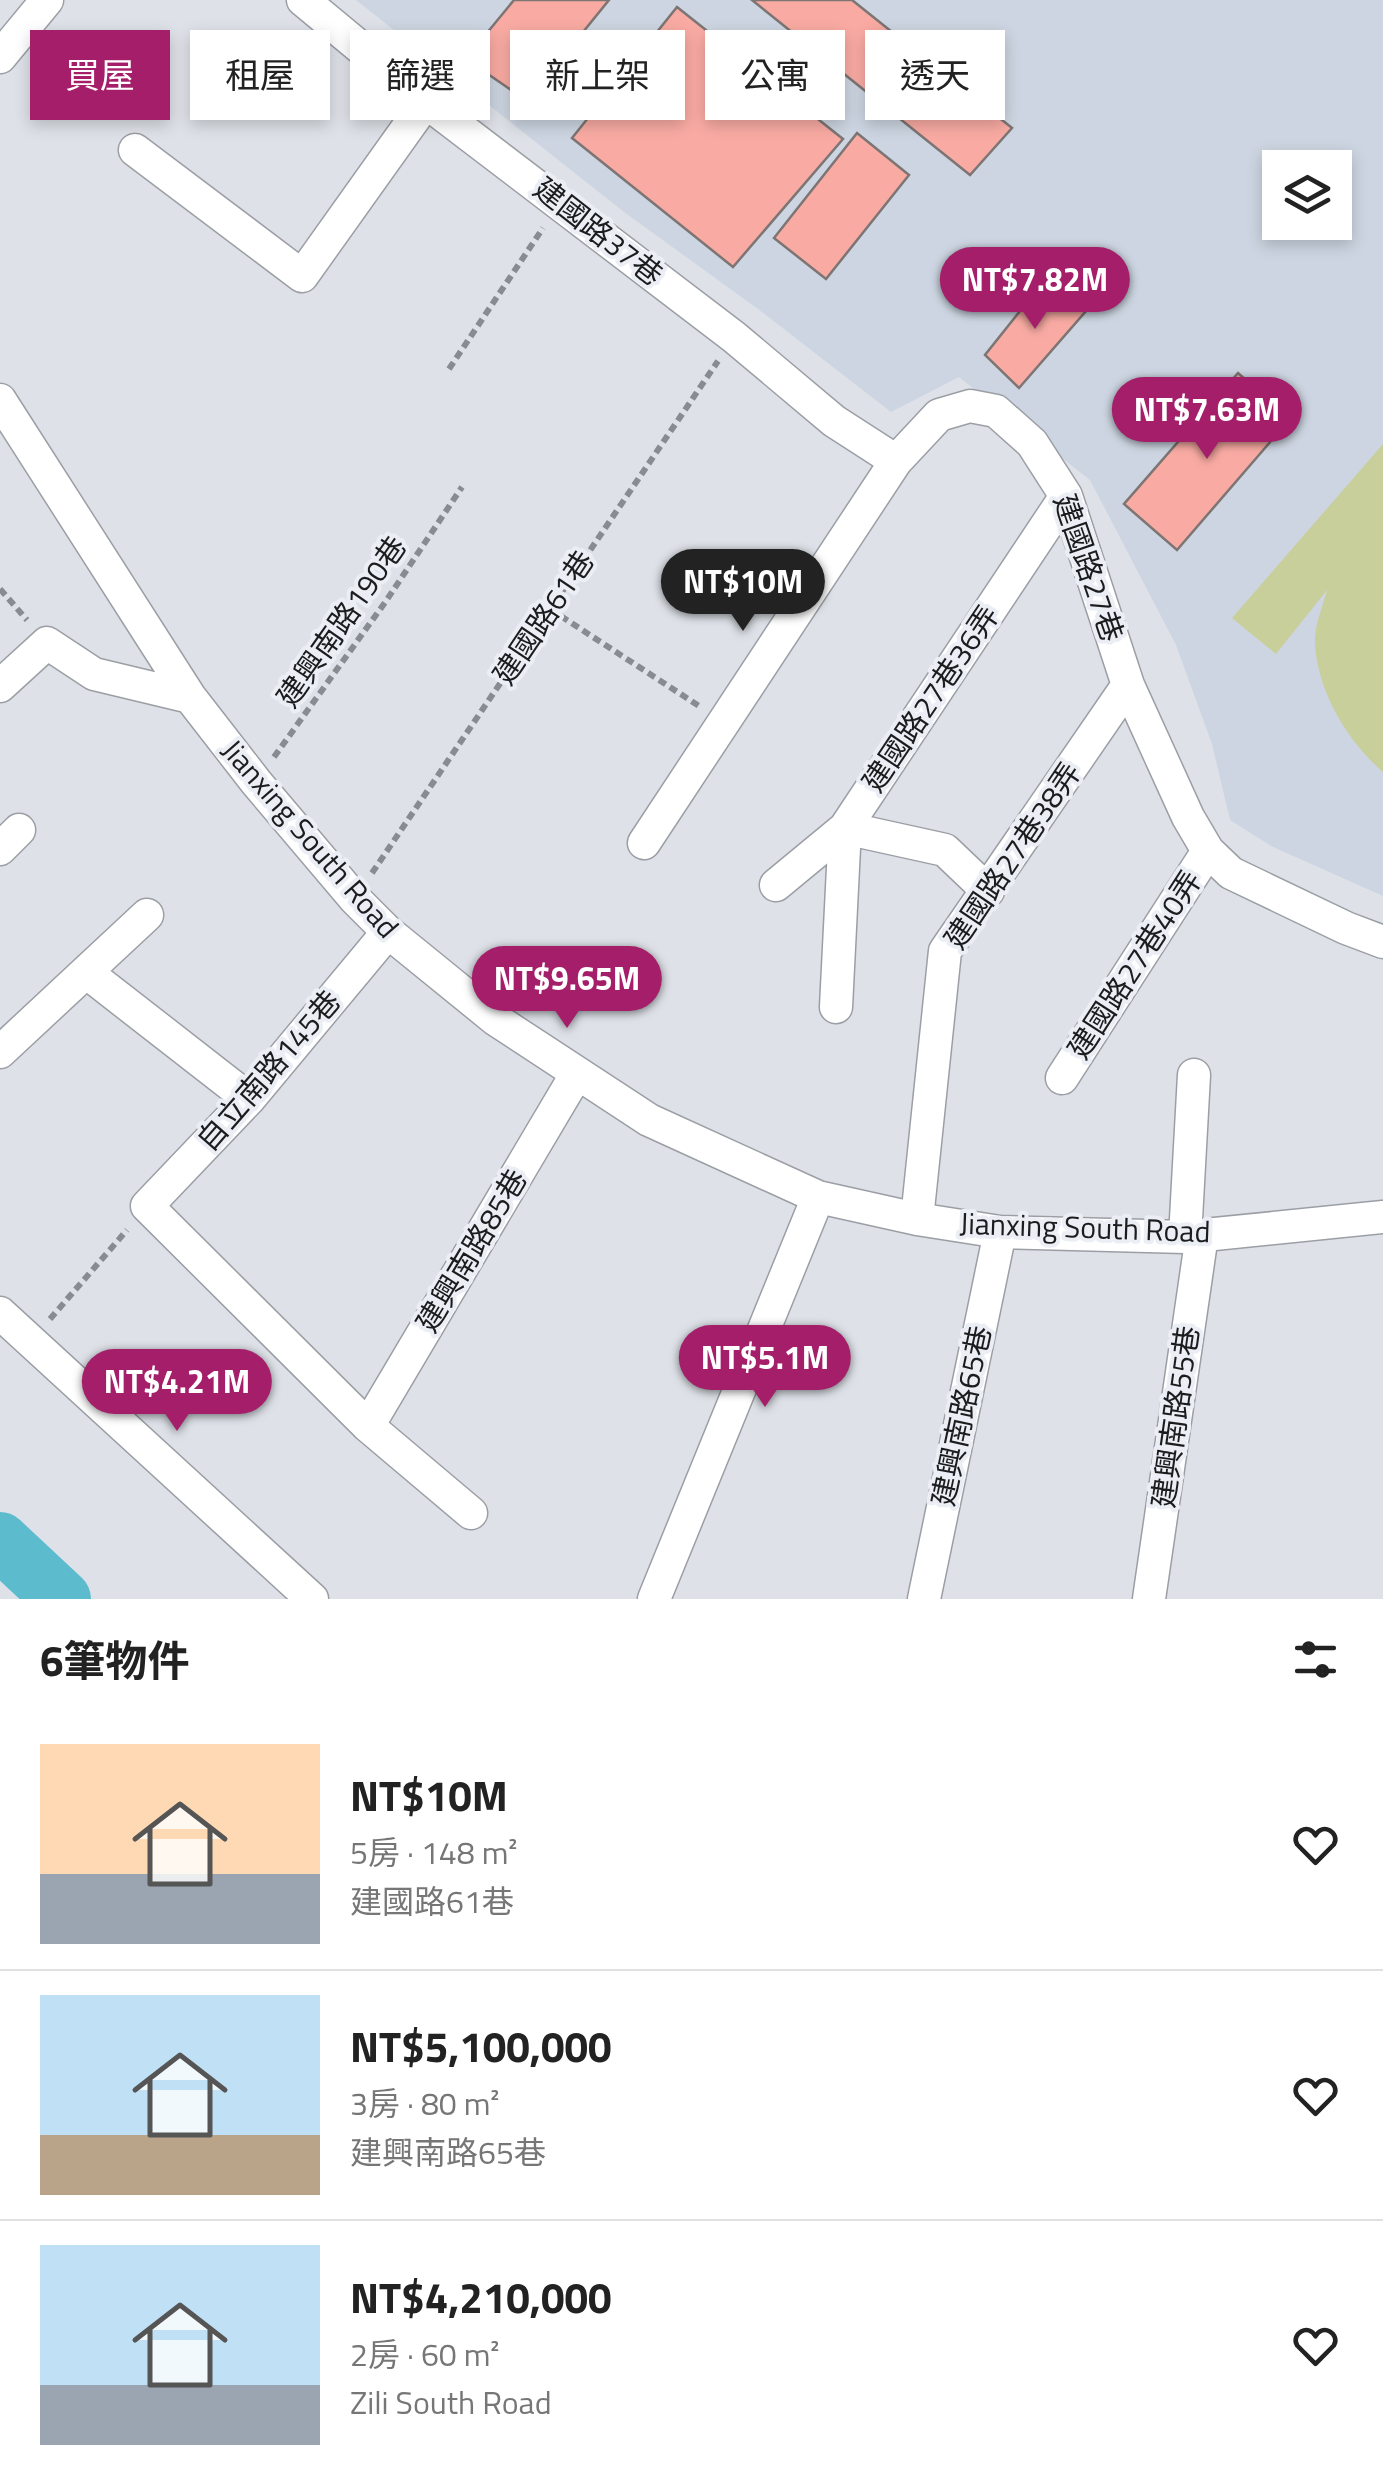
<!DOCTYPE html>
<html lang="zh-TW">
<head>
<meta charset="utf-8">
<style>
	body { margin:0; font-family:"Titillium Web","Noto Sans TC",sans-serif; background:#f2f2f2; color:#222; height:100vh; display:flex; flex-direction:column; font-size:38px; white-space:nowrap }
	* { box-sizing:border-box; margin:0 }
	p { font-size:32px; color:#767676 }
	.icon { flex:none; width:55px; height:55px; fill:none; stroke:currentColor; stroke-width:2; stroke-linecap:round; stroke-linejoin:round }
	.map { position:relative; height:1599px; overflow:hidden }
	.sheet { display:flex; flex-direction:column; background:#fff; flex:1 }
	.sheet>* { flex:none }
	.hud { position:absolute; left:30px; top:30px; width:1325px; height:90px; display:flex; gap:20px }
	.buttons { position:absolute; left:1262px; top:150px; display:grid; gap:20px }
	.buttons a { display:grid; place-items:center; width:90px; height:90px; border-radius:0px; background:#fff; box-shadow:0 5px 15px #0003; font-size:50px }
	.price { position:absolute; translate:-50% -85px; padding:0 22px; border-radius:35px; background:#a41e69; color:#fff; font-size:32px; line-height:65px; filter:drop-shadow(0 2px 5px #0008) }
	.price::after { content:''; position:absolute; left:50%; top:60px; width:30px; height:22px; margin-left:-15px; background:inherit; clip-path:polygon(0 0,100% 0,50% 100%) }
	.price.active { background:#222; color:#fff }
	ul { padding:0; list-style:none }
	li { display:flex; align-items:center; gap:30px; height:250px; padding:0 40px }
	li+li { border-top:2px solid #e0e0e0 }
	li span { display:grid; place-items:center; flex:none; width:280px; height:200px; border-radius:0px; color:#555 }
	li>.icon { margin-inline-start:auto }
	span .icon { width:120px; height:120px; fill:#fffc; stroke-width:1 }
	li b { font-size:42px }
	h2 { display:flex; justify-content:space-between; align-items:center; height:120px; padding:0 40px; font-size:42px }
	.chip { padding:0 35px; border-radius:0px; background:#fff; box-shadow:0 5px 15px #0003; font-size:35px; line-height:90px }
	.chip.active { background:#a41e69; color:#fff }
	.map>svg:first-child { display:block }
	.built { fill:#ccd5e1; fill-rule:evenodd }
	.green { fill:#c8cf9a }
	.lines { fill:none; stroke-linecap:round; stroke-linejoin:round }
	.river { stroke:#5cbccd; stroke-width:58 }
	.building { fill:#f9aba3; stroke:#7c7574; stroke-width:2.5 }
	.minor-casing { stroke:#9b9fa5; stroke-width:35 }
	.path { stroke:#888b8f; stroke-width:6; stroke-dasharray:8 5; stroke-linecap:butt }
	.minor { stroke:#fff; stroke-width:32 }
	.labels { text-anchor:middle; stroke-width:8; stroke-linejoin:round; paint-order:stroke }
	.street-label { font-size:30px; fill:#1b1c1e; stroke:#ebeff5 }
</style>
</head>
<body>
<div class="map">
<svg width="1383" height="1599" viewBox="0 0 1383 1599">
	<rect width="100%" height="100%" fill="#dee2e8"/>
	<path class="built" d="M356,0h1027v896l-112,-50 -41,-26 -18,-76 -36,-99 -86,-165 -131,-103 -68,35 -133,-103 -134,-97zM1280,168h55v54h-55z"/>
	<path class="green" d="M1383,444v328c-35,-30 -66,-81 -68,-129 -1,-17 8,-37 12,-53l-51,64 -44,-36z"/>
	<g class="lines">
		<path class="river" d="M0,1541l62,58"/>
	</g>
	<path class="building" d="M514,0h95l-82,101 -42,-29 -17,-16z
		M752,0h100l160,128 -42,47z
		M677,7l166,132 -110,128 -161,-129z
		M857,133l52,42 -83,104 -52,-41z
		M1047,277l39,34 -67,77 -34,-33z
		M1238,373l52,46 -113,131 -53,-46z"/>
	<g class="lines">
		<defs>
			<path id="minor" d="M303,0l123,102 308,235 100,84 62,40
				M0,57l47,-57
				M135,150l167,126 124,-174
				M0,400l190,297 66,85 99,117 33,33 107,87 154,101 169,77 99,22 83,13 185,5 198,-20
				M0,686l47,-43 47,31 96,23
				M644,843l252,-382 43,-46 31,-9 26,5 36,32 34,53 62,189 60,132 20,34 23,22 115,55 37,14
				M0,849l19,-19
				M776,885l69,-57 221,-332
				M388,932l-139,167 -102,107 221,220 103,87
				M86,972l163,127
				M836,1007l9,-179 100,22 43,41
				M0,1052l147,-137
				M1062,1078l146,-227
				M917,1219l28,-268 183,-266
				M1185,1237l9,-162
				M0,1313l312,286
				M368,1426l208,-351
				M654,1599l164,-402
				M924,1599l76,-367
				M1149,1599l53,-364"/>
		</defs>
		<use href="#minor" class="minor-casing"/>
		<path class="path" d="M449,369l94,-141
			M0,589l27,31
			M550,609l149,97
			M274,757l112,-156 76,-114
			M372,873l346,-512
			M50,1319l77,-89"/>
		<use href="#minor" class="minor"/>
	</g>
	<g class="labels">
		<g class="street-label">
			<text transform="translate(598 232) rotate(38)" y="10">建國路37巷</text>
			<text transform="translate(1088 568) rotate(71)" y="10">建國路27巷</text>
			<text transform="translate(544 618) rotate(-56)" y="10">建國路61巷</text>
			<text transform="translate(342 622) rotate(-55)" y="10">建興南路190巷</text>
			<text transform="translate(931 699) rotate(-56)" y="10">建國路27巷36弄</text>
			<text transform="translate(310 839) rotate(49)" y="10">Jianxing South Road</text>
			<text transform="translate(1013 856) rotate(-56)" y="10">建國路27巷38弄</text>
			<text transform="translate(1135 965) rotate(-57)" y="10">建國路27巷40弄</text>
			<text transform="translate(269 1071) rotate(-49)" y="10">自立南路145巷</text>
			<text transform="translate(1085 1228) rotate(2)" y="10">Jianxing South Road</text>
			<text transform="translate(472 1251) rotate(-59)" y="10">建興南路85巷</text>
			<text transform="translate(962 1416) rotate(-78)" y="10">建興南路65巷</text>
			<text transform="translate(1176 1417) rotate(-82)" y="10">建興南路55巷</text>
		</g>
	</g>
</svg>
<div class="buttons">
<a><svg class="icon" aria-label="layers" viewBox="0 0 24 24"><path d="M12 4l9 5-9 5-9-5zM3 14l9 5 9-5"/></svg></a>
</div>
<b class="price" style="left:1035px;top:332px">NT$7.82M</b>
<b class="price" style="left:1207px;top:462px">NT$7.63M</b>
<b class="price active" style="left:743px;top:634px">NT$10M</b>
<b class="price" style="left:567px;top:1031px">NT$9.65M</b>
<b class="price" style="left:765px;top:1410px">NT$5.1M</b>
<b class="price" style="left:177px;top:1434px">NT$4.21M</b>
<div class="hud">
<a class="chip active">買屋</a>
<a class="chip">租屋</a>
<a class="chip">篩選</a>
<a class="chip">新上架</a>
<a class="chip">公寓</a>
<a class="chip">透天</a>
</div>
</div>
<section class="sheet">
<h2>6筆物件<svg class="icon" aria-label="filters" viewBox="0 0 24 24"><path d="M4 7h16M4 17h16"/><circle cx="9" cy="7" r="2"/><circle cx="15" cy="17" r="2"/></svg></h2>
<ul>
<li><span style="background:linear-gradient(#ffd9b3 65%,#9aa5b1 0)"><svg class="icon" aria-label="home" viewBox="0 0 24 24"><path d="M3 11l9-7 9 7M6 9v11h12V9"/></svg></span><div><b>NT$10M</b><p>5房 · 148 m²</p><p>建國路61巷</p></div><svg class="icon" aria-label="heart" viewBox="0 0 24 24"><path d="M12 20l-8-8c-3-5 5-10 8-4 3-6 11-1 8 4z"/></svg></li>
<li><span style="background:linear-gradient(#bfe0f5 70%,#b9a48a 0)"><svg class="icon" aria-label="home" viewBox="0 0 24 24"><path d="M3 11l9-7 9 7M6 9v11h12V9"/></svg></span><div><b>NT$5,100,000</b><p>3房 · 80 m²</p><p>建興南路65巷</p></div><svg class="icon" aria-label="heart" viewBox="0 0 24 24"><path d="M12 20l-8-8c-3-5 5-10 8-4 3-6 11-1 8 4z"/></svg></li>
<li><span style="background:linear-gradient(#bfe0f5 70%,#9aa5b1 0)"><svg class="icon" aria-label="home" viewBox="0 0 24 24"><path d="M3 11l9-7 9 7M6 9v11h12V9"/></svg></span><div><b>NT$4,210,000</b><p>2房 · 60 m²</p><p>Zili South Road</p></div><svg class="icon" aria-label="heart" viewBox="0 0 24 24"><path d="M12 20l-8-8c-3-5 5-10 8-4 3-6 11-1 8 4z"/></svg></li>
</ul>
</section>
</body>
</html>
